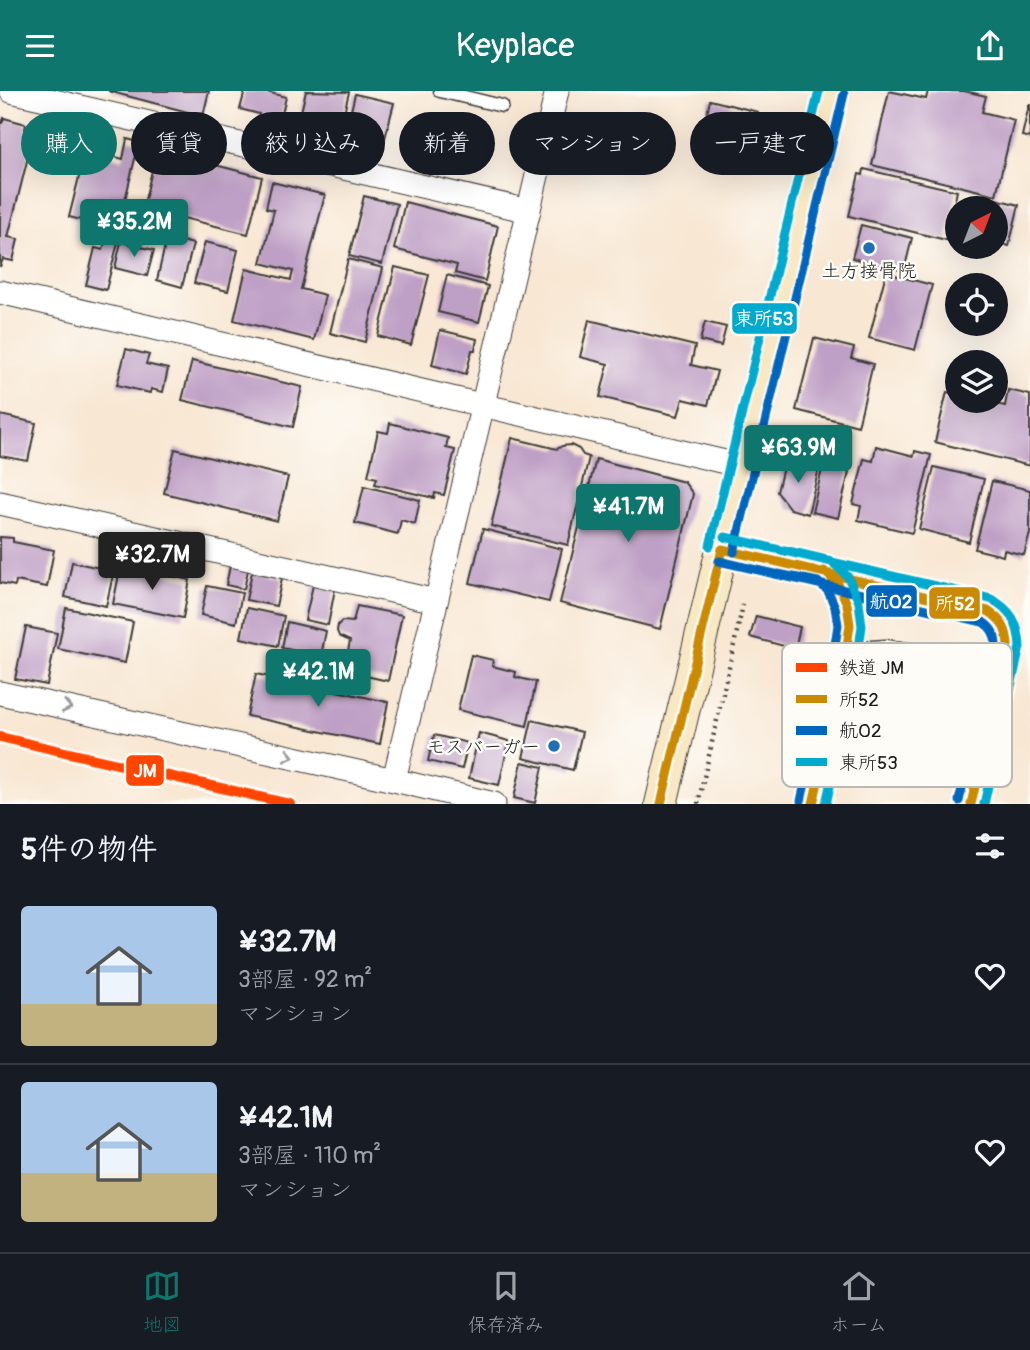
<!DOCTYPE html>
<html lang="ja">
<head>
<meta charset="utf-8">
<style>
	body { margin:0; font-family:Pangolin,"Klee One",sans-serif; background:#20242c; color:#f1f3f6; height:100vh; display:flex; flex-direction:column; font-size:26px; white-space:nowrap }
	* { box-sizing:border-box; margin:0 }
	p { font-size:23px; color:#9ea1a6 }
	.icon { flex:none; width:38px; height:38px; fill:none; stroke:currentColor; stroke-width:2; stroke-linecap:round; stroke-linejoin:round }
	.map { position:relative; height:713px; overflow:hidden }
	.drawer { display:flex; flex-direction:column; background:#171b24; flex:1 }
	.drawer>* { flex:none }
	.top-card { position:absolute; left:21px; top:21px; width:989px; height:63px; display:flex; gap:14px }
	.needle { width:46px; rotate:42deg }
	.controls { position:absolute; left:945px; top:105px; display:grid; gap:14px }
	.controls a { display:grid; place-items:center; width:63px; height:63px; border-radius:50%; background:#171b24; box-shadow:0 7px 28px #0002; font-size:35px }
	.price { position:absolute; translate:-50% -60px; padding:0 16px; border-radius:7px; background:#0f766e; color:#fff; font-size:23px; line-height:46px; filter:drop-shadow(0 2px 4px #0008) }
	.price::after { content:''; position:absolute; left:50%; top:42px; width:21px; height:16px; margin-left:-10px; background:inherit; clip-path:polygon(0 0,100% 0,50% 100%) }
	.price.current { background:#222; color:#fff }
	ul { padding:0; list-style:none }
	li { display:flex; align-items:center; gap:21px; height:175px; padding:0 21px }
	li+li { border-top:2px solid #363941 }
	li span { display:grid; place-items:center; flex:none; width:196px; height:140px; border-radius:7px; color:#555 }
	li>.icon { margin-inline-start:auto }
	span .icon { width:84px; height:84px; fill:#fffc; stroke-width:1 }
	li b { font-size:30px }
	h2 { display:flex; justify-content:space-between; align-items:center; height:84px; padding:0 21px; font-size:30px }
	.pill { padding:0 24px; border-radius:32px; background:#171b24; box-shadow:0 7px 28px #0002; font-size:24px; line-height:63px }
	.pill.current { background:#0f766e; color:#fff }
	header { display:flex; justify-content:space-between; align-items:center; height:91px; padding:0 21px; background:#0f766e; color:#fff; font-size:32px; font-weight:600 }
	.tabs { display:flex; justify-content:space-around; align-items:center; height:98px; border-top:2px solid #363941; background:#171b24; font-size:19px; color:#9ea1a6 }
	.tabs a { display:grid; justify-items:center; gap:4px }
	.tabs .current { color:#0f766e }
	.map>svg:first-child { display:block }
	.building { fill:#be9fc5 }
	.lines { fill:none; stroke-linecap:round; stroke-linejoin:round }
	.lane-casing { stroke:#3d3a37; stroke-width:15 }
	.street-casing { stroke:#3d3a37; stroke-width:25 }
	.secondary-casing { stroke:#3d3a37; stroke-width:34 }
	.path { stroke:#3d3a37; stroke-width:4.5; stroke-dasharray:2 5; stroke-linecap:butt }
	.lane { stroke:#fff; stroke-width:12 }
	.street { stroke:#fff; stroke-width:23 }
	.secondary { stroke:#f8e8c3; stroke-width:32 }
	.bus-1-casing { stroke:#fdfcf7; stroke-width:14 }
	.bus-2-casing { stroke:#fdfcf7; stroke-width:14 }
	.bus-3-casing { stroke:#fdfcf7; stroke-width:14 }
	.bus-1 { stroke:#cb8a06; stroke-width:9 }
	.bus-2 { stroke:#0065bd; stroke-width:9 }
	.bus-3 { stroke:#00a9ce; stroke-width:9 }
	.rail-1-casing { stroke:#fdfcf7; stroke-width:16 }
	.rail-1 { stroke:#ff4500; stroke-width:10 }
	.oneway { stroke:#999 }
	.poi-dot { fill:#1f6fb2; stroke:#fdfcf7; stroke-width:2.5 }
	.labels { text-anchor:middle; stroke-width:5; stroke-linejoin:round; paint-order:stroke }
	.poi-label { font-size:19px; fill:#1c1c1c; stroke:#fdfcf7 }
	.key { fill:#fdfcf7; stroke:#bab9b5; stroke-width:2 }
	.key-label { font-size:19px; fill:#1c1c1c }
	.line-badge { stroke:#fdfcf7; stroke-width:2.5 }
	.badge-label { font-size:19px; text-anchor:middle; font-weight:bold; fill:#fff }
</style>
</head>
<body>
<header><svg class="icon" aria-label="menu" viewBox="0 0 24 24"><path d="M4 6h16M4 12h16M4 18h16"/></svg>Keyplace<svg class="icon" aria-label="share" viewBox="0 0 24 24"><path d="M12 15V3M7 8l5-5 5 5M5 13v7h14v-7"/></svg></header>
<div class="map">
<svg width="1030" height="713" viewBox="0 0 1030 713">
	<rect width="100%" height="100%" fill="#fdfcf7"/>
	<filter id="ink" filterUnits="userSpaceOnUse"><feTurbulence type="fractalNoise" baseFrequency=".0143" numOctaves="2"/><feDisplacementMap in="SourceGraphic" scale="14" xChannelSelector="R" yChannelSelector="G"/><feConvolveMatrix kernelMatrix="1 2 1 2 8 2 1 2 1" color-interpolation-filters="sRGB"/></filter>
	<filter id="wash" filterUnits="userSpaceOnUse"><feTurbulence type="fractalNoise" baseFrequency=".00686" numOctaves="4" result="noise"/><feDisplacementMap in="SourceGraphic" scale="28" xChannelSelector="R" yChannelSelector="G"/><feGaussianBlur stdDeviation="1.57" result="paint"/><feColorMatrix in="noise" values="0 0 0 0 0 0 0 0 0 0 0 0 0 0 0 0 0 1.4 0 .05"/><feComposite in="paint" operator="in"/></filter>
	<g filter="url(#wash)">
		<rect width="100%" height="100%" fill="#f8e7d3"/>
		<g id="blocks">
			<path class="building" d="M108,0h101l-6,25z
				M245,0h18l23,6 -9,38 -21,-6 3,-15 -19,-5z
				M306,0l43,1 -14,59 -41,-10z
				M889,0l37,8 2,-8h36l22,5 -4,16 32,8 -18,75 -124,-30z
				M355,3l39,9 -11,43 -38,-10z
				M710,9l48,12 -7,31 -48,-12z
				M1029,14h1v33l-8,-2z
				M38,24l18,5 -7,29 -18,-4 -23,92 10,2 -5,22 -10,-2 -3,8v-144h2l2,-5 22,6 -1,5 9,2z
				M127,48l12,3 -21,87 -49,-12 17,-68 37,10z
				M157,59l105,27 -14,57 -105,-26z
				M864,78l93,22 -11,49 -97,-24 10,-42 4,1z
				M272,91l53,13 -24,94 24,6 -11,45 -80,-20 12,-51 45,11 2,-9 -32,-8 13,-53 -8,-2z
				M364,105l33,8 -15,60 -33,-8z
				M996,108l23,6 -10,41 -13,-4v-34h-3z
				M405,111l93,24 -13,55 -30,-8 2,-8 -63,-16z
				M861,134l51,13 -8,33 -52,-13z
				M167,146l26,7 -11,43 -25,-7z
				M106,148l12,3 -12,48 -20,-5 9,-37 8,2z
				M121,151l33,8 -7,26 -32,-8z
				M205,151l33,8 -10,41 -34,-8z
				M348,168l35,9 -18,74 -35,-9z
				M395,176l34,8 -18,70 -33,-9z
				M886,182l46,12 -17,65 -46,-12z
				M447,184l41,11 -9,36 -41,-10z
				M589,229l106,26 -4,19 26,6 -9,34 -25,-6 -5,17 -78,-19 8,-33 -28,-7z
				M705,231l21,5 -5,19 -21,-5z
				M440,239l37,9 -2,11h-3l-6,24 -34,-9z
				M814,247l40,10 -3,10 22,6 -15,62 -62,-16z
				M126,258l23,6 -3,9 22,5 -5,23 -12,-3 -1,4 -33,-8z
				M192,270l110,26 -9,40 -111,-27z
				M1008,299l22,5v71l-95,-24 12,-50 10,2v7h26l22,5z
				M0,324l36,8 -8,38 -28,-5z
				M390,332l58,15 -2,10 9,2 -11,45 -9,-2 -1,5 -59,-14 2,-6 -9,-2 10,-45 10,2z
				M512,347l45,11 5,-3 9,-1 8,4 4,6 6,2 -21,88 -77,-19z
				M876,355l38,10 1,-5 16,4 -19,78 -54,-13 3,-14 -8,-2 11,-45 9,2z
				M175,358l113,28 -11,44 -113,-28z
				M596,368l88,23 9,12 -33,135 -100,-26z
				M785,368l34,9 -11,46 -18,-5 -13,-17z
				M823,374l26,7 -11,46 -26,-6z
				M934,376l50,12 -15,63 -50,-13z
				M992,390l38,9v43l-6,22 -20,-5 -1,6 -28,-7z
				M364,395l56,14 -5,24 -14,-4 -3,14 -43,-11z
				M483,438l79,20 -13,53 -79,-19z
				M0,446l13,1v4l41,8 -7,37 -31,-6 -1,5 -15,-3z
				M72,471l42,9 -8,35 -41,-9z
				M121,474l69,15 -7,38 -70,-14z
				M230,475l18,4 -4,19 -18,-4z
				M252,481l30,6 -6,28 -30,-6z
				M313,494l22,4 -7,36 -23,-5z
				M207,495l35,7 -6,30 -35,-8z
				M357,515l45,9 -14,66 -44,-10 6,-30 -11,-5 -2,-5 1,-6 4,-4 11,1z
				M66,517l67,14 -8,41 -67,-14z
				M247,517l37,8 -6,30 -37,-8z
				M756,525l44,11 -5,22 -45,-12z
				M287,531l39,9 -5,25 -39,-8z
				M26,536l31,6 -10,52 -32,-6z
				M471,564l22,5 -1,6 24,6 -1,5 21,5 -9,44 -69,-16z
				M256,583l132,28 -8,42 -133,-28z
				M532,629l50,12 -9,38 -50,-12z
				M479,642l30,8 -10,44 -30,-7z
				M434,644l34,8 -6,26 -34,-8z
				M522,671l21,5 -8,36 -21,-5z"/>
		</g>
	</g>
	<g filter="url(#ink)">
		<use href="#blocks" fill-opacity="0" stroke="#3d3a37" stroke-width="2"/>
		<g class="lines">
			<defs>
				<path id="lane" d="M440,0l62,15
					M845,576l14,-13 12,-7 15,-1 27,4 34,8 26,15 23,24"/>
				<path id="street" d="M11,0l518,120
					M0,201l742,174
					M0,412l436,98
					M722,458l266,62c16,9 19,17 20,34l-37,159
					M0,602l394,87 100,24
					M394,689l163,-689
					M813,713l31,-137 6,-42 -3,-21 -9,-20 -14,-13"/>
				<path id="secondary" d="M661,713l171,-713"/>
			</defs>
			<use href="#lane" class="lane-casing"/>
			<use href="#street" class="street-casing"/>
			<use href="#secondary" class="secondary-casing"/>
			<path class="path" d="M698,713l45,-199"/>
			<use href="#lane" class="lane"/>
			<use href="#street" class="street"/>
			<use href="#secondary" class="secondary"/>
			<defs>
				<path id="bus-1" d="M722,458l266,62c14,9 19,18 20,34l-37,159
					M661,713l61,-255
					M813,713l31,-137 6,-42 -3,-21 -9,-20 -14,-13"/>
				<path id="bus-2" d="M734,461l110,-458
					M719,470l264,61c9,6 12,12 13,22l-37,157
					M778,483l40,8 10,9 7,16 3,18 -6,40 -31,136"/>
				<path id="bus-3" d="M725,446l266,62c20,10 28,25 29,48l-36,157
					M710,455l109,-455
					M784,459l47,11 17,16 11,25 3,24 -6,43 -30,135"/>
			</defs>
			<use href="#bus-1" class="bus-1-casing"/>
			<use href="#bus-2" class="bus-2-casing"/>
			<use href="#bus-3" class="bus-3-casing"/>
			<use href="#bus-1" class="bus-1"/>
			<use href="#bus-2" class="bus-2"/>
			<use href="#bus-3" class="bus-3"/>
			<defs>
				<path id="rail-1" d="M0,646l290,67"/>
			</defs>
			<use href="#rail-1" class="rail-1-casing"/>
			<use href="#rail-1" class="rail-1"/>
		</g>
		<defs><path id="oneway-chevron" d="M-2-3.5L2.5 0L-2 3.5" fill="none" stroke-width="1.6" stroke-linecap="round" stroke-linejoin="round" transform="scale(1.75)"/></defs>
		<g class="oneway">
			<use href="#oneway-chevron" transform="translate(67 616) rotate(12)"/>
			<use href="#oneway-chevron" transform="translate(289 665) rotate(13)"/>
		</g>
	</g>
	<g class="poi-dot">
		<circle cx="869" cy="157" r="7"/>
		<circle cx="554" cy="655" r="7"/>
	</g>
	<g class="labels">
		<g class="poi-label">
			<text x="869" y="186">土方接骨院</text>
			<text x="540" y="662" text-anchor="end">モスバーガー</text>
		</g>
	</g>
	<rect x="782" y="552" width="230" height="144" rx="10" class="key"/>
	<rect x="796" y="572" width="31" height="9" fill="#ff4500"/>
	<rect x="796" y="604" width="31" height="8" fill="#cb8a06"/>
	<rect x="796" y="635" width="31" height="9" fill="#0065bd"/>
	<rect x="796" y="667" width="31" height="8" fill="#00a9ce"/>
	<g class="key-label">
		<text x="839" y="583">鉄道 JM</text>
		<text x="839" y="615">所52</text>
		<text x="839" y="646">航02</text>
		<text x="839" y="678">東所53</text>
	</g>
	<g class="line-badge">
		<rect x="731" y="211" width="67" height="33" rx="7" fill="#00a9ce"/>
		<rect x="865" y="493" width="53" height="34" rx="7" fill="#0065bd"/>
		<rect x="928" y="495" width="53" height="34" rx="7" fill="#cb8a06"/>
		<rect x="125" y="663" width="40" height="33" rx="7" fill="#ff4500"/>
	</g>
	<g class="badge-label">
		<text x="764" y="234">東所53</text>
		<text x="891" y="517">航02</text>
		<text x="955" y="519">所52</text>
		<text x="145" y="686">JM</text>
	</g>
</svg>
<div class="controls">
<a><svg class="needle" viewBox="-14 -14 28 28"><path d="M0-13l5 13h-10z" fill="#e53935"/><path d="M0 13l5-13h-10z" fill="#9ea1a6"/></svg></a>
<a><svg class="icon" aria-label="locate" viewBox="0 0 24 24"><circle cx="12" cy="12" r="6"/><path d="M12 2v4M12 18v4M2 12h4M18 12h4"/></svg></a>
<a><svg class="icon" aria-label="layers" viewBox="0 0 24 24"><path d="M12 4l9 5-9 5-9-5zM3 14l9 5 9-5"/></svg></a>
</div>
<b class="price" style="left:134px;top:168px">¥35.2M</b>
<b class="price" style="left:798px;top:394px">¥63.9M</b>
<b class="price" style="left:628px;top:453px">¥41.7M</b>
<b class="price current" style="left:152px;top:501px">¥32.7M</b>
<b class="price" style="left:318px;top:618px">¥42.1M</b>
<div class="top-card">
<a class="pill current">購入</a>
<a class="pill">賃貸</a>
<a class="pill">絞り込み</a>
<a class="pill">新着</a>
<a class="pill">マンション</a>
<a class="pill">一戸建て</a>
</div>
</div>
<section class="drawer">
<h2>5件の物件<svg class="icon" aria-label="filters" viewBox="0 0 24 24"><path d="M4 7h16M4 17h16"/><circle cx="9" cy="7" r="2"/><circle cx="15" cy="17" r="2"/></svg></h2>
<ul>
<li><span style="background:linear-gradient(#a9c7e8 70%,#c2b280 0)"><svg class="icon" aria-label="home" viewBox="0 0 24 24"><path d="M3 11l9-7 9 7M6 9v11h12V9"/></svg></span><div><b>¥32.7M</b><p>3部屋 · 92 m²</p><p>マンション</p></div><svg class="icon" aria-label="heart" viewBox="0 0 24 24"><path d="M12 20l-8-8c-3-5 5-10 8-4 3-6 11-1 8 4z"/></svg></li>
<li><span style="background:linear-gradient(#a9c7e8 65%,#c2b280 0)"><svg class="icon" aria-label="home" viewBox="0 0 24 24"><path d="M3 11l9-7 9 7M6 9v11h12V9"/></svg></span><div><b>¥42.1M</b><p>3部屋 · 110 m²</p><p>マンション</p></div><svg class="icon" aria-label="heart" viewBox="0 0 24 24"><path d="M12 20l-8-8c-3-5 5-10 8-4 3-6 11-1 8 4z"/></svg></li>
</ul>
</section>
<nav class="tabs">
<a class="current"><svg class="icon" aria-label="map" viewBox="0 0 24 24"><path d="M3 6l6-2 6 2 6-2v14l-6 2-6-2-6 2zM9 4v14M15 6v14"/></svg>地図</a>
<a><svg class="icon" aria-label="saved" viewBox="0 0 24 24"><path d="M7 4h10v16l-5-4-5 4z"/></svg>保存済み</a>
<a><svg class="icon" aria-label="home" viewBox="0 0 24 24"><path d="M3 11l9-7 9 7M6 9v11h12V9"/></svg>ホーム</a>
</nav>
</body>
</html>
